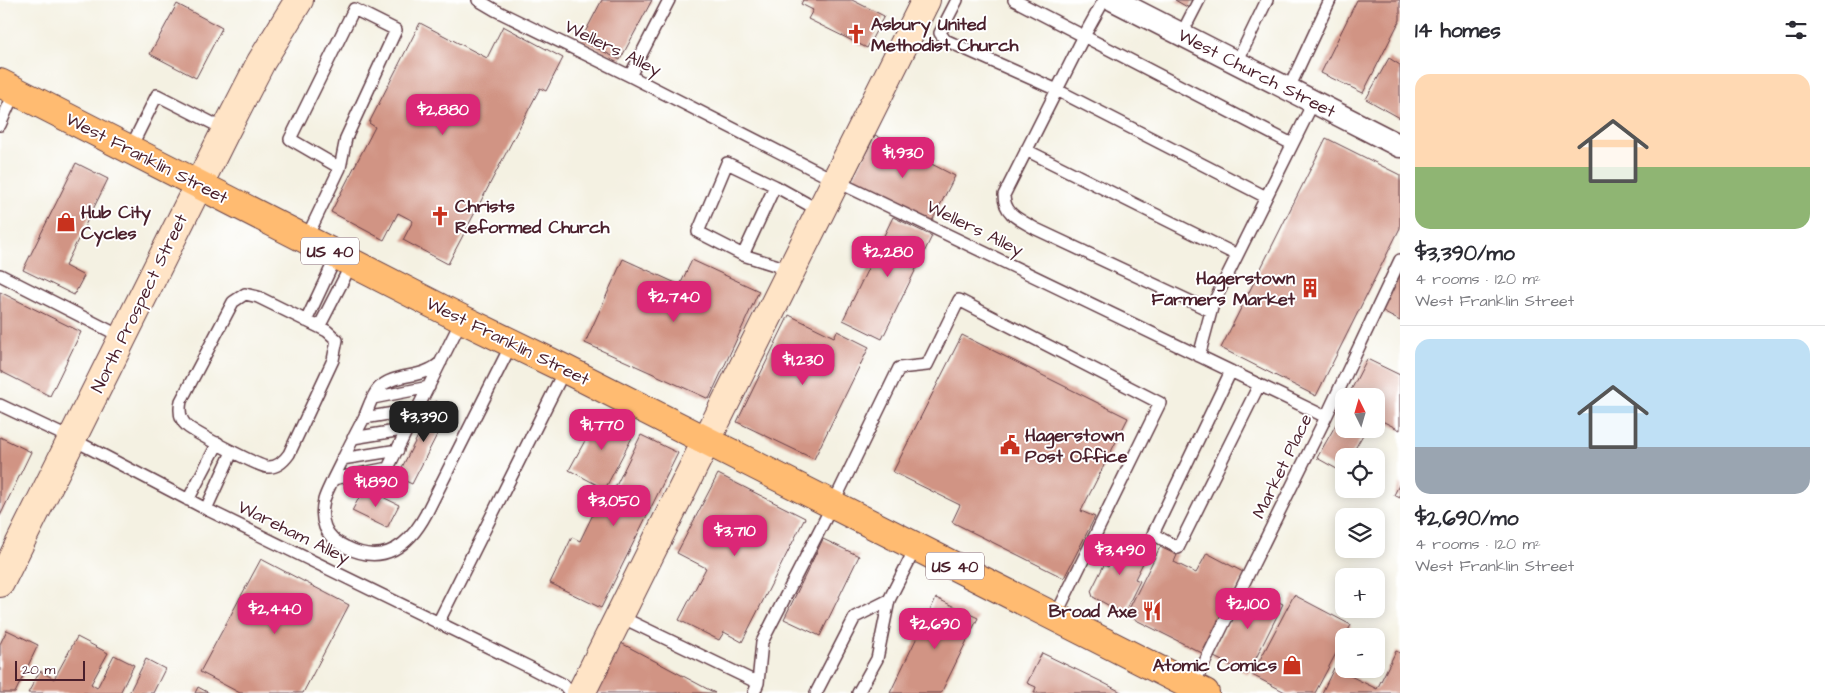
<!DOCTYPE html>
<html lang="en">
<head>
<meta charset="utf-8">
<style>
	body { margin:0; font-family:"Architects Daughter",sans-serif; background:#f7f7f7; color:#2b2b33; height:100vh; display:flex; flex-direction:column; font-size:19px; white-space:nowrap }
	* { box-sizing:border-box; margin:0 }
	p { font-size:16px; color:#7c7c81 }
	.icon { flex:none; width:28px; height:28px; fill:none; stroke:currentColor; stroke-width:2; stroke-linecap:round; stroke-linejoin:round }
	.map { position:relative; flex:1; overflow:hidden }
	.panel { display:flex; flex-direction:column; background:#fff; width:425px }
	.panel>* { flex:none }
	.needle { width:32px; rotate:355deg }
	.tools { position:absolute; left:1335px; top:388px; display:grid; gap:10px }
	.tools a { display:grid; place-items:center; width:50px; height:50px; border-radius:10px; background:#fff; box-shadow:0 2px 12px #0003; font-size:25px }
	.scale { position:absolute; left:15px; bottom:12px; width:70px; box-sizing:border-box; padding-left:5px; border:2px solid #4a1f2b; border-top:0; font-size:14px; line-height:18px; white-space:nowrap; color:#4a1f2b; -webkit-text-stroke:4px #fff; paint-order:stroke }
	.price { position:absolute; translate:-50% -42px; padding:0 11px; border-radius:10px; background:#db2777; color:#fff; font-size:16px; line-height:32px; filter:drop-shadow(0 1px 2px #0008) }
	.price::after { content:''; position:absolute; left:50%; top:30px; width:15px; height:11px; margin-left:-8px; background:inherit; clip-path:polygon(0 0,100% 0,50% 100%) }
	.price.on { background:#222; color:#fff }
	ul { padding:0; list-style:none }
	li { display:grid; align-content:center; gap:10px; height:265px; padding:0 15px }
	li+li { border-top:1px solid #e1e1e2 }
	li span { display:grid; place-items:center; height:155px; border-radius:15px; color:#555 }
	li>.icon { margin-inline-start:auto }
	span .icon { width:90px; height:90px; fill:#fffc; stroke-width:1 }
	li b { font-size:21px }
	h2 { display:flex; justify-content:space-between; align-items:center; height:60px; padding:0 15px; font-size:21px }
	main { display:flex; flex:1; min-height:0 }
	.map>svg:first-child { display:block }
	.building { fill:#d19484 }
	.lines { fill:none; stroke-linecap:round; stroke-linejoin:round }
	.lane-casing { stroke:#643e46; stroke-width:14 }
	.street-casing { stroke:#643e46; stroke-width:25 }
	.secondary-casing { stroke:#643e46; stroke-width:30 }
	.primary-casing { stroke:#643e46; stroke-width:30 }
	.lane { stroke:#fff; stroke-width:11 }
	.street { stroke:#fff; stroke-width:22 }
	.secondary { stroke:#ffe4c6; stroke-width:28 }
	.primary { stroke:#ffbb71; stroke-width:28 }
	.labels { text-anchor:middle; stroke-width:4; stroke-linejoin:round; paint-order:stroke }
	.shield { fill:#fff; stroke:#80626b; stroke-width:1 }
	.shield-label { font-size:16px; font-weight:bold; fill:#4a1f2b }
	.poi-label { font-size:18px; font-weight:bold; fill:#4a1f2b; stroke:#fff; text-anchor:start }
	.street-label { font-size:18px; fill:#4a1f2b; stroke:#fff }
</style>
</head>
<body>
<main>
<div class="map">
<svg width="1400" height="693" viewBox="0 0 1400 693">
	<rect width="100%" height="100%" fill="#fff"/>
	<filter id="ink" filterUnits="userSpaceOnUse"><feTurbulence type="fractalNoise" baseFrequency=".02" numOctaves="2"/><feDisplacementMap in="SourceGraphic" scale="10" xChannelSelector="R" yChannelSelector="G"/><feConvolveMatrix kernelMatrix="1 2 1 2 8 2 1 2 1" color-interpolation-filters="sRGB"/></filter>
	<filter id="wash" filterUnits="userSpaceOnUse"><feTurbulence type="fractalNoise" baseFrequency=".0096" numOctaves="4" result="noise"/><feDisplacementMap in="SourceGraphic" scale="20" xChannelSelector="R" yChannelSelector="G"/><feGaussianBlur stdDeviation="1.12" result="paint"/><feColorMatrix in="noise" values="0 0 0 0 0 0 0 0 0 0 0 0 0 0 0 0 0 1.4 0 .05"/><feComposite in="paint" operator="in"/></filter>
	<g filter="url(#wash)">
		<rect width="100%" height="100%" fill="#f4f1e2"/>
		<g id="blocks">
			<path class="building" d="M602,0h50l-32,60 -39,-20z
				M803,0h49l32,16 -17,32 -59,-29 5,-9 -12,-6z
				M1175,0h18l-4,8z
				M1357,0h43v20l-37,73 -42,-20z
				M177,4l45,24 -26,50 -46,-24z
				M420,23l67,35 16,-32 60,32 -17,33 -6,-3 -92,176 -45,-24 10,-19 -15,-8 -14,27 -53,-28 44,-85 -6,-4z
				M1389,58l11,7v53l-34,-19z
				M875,135l80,41 -24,47 -80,-41z
				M1326,138l74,37v53l-84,168 -95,-48z
				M76,163l32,16 -43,87 19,10 -10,19 -51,-25z
				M893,217l39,19 -50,103 -39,-19z
				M623,259l57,26 12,-25 67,31 -50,108 -124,-56z
				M1400,273v48l-19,-10z
				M0,292l81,40 -31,64 -50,-25z
				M789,315l45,22 3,-6 32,16 -55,112 -77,-37z
				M962,335l166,83 -47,93 14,6 -31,61 -112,-56 8,-17 -67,-33z
				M1367,359l33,16v55l-24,-12v-22h-28z
				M436,401l14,8 -38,75 -15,-7z
				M600,413l35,19 -30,57 -36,-19z
				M1339,419l5,3v7h12l8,4 -12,21 5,2h-13v17l-27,-15z
				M641,435l37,18 -77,155 -51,-25 22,-46 8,4 20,-41 27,13 6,-11 -20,-10z
				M0,437l31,15 -31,64z
				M718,474l87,44 -63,124 -18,-10 -5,8 -40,-20 27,-52 -29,-15z
				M1400,483v15l-6,-3z
				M364,488l35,17 -12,23 -35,-17z
				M1123,538l26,13 -14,28 5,2 -15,30 -4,1 -28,-15 -2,-6 13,-26 4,2z
				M823,539l36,17 -39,80 -36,-17z
				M1160,547l17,8 -3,7 22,11 11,-20 38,20 -43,80 -76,-38z
				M261,559l88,46 -46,88h-63l-40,-21z
				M1247,587l36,17 -35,70 -36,-18z
				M1294,595l57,30 -36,68h-28l-35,-18z
				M936,598l42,20 -37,75h-51z
				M7,630l31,15 -23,48h-15v-49z
				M77,637l31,16 -17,31 6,4 17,-33 20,10 -14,28h-92l12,-22 14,8z
				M621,643l94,50h-121z
				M1396,651l4,2v40h-78l12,-25 43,21z
				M1042,653l58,28 23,12h-89l2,-6 -9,-4z
				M146,659l19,10 -12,24h-24z
				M198,687l11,6h-14z"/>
		</g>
	</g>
	<g filter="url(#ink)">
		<use href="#blocks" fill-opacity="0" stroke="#643e46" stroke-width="1"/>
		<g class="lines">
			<defs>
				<path id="lane" d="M478,0l17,10 135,66 206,105 490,236
					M957,0l-17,33 5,7 112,50 209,107
					M1014,0l278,144
					M1104,0l-20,36 -80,159c0,20 17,25 32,34l175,82
					M1181,35l18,-35
					M1237,62l30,-62
					M630,76l39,-76
					M1289,88l41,-88
					M0,125l15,-34
					M130,149l27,-54 69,35
					M1026,150l211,105
					M306,239l34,-71 6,-30 50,-108 -42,-21 -64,130 50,29
					M743,255l32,-69
					M791,270l-48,-15 -45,-23 29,-69 48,23 47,26
					M0,275l122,62
					M245,294l13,3 61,30 8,4 10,9 -4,20 -44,94c-5,7 -13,14 -22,13 -9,-1 -72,-34 -80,-41 -8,-7 -8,-16 -6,-25l52,-99z
					M306,321l31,-66
					M319,327l33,-64
					M1199,356l14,-52 101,-203
					M441,362c-19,18 -46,10 -62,26 -7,7 -11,21 -15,30 -11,20 -21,41 -31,61 -3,7 -7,14 -9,21 -2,8 -2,19 1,27 4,10 12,16 21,20 37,19 63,-1 80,-33l86,-171
					M1231,371l-78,163 25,14 81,-163
					M373,398l56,-11
					M0,405l72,34 134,70 323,158 35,18 6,8
					M364,418l54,-9
					M353,438l55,-9
					M342,459l56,-9
					M333,479l55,-11 74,-149
					M188,500l30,-57
					M206,509l26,-57
					M619,616l139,67
					M438,623l127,-254
					M1192,688l134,-271 74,-157
					M754,693l4,-10 4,-41 71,-138 66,-136 28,-3 32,-65 201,103 -105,214
					M816,693l39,-76 34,-17
					M858,693l19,-34 12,-59 27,-53"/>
				<path id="street" d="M1114,0l286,146"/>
				<path id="secondary" d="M0,583l226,-453 35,-68 38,-62
					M581,693c114,-232 230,-462 345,-693"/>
				<path id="primary" d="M0,83l462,236 103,50 640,324"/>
			</defs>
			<use href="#lane" class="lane-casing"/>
			<use href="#street" class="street-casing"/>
			<use href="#secondary" class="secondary-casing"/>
			<use href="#primary" class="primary-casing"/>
			<use href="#lane" class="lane"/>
			<use href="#street" class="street"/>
			<use href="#secondary" class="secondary"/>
			<use href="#primary" class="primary"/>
		</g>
	</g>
	<defs>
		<symbol id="church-bare" viewBox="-9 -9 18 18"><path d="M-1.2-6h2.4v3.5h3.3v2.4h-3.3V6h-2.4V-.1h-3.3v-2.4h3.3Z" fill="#c8321e" stroke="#fff" stroke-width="2.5" paint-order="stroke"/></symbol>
		<symbol id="shop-bare" viewBox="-9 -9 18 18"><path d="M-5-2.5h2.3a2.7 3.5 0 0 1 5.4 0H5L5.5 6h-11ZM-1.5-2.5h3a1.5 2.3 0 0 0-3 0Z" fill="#c8321e" stroke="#fff" stroke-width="2.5" paint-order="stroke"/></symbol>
		<symbol id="building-bare" viewBox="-9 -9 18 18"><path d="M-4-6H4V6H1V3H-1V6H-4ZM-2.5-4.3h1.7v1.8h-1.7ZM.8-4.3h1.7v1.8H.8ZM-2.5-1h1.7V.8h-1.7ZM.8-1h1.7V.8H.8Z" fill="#c8321e" stroke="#fff" stroke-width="2.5" paint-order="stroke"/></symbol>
		<symbol id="civic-bare" viewBox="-9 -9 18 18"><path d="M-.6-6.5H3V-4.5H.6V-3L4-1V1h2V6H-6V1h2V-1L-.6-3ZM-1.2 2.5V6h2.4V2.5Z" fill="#c8321e" stroke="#fff" stroke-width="2.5" paint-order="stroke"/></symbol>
		<symbol id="restaurant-bare" viewBox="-9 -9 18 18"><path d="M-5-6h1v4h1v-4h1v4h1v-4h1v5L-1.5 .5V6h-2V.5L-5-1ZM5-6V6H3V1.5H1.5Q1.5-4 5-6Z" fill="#c8321e" stroke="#fff" stroke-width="2.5" paint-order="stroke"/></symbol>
	</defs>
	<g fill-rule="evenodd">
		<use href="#church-bare" x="842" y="20" width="28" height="28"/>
		<use href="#church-bare" x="426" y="202" width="28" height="28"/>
		<use href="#shop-bare" x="52" y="208" width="28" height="28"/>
		<use href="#building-bare" x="1296" y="274" width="28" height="28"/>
		<use href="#civic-bare" x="996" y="431" width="28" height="28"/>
		<use href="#restaurant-bare" x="1138" y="597" width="28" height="28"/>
		<use href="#shop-bare" x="1278" y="651" width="28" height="28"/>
	</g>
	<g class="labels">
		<g class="shield">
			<rect x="301" y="237.5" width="58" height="27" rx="4"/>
			<rect x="926" y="552.5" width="58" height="27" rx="4"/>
		</g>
		<g class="shield-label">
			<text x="330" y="257">US 40</text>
			<text x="955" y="572">US 40</text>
		</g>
		<g class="poi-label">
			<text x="871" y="30">Asbury United<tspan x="871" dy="21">Methodist Church</tspan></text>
			<text x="455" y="212">Christs<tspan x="455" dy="21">Reformed Church</tspan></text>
			<text x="81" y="218">Hub City<tspan x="81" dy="21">Cycles</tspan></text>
			<text x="1295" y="284" text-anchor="end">Hagerstown<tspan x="1295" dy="21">Farmers Market</tspan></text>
			<text x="1025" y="441">Hagerstown<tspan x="1025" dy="21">Post Office</tspan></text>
			<text x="1137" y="617" text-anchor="end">Broad Axe</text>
			<text x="1277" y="671" text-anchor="end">Atomic Comics</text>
		</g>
		<g class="street-label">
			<text transform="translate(613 48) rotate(26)" y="6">Wellers Alley</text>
			<text transform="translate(1257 73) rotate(27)" y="6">West Church Street</text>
			<text transform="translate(147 158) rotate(27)" y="6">West Franklin Street</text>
			<text transform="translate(975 228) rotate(26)" y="6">Wellers Alley</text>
			<text transform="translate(139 303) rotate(-64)" y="6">North Prospect Street</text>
			<text transform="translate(508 341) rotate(26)" y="6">West Franklin Street</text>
			<text transform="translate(1282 466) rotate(-64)" y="6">Market Place</text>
			<text transform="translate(294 532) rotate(26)" y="6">Wareham Alley</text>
		</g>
	</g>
</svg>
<div class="tools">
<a><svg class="needle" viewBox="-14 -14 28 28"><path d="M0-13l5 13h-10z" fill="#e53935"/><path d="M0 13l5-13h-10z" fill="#7c7c81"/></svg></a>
<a><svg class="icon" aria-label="locate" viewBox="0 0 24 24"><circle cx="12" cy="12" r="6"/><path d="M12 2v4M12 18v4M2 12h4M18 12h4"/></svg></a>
<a><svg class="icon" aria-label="layers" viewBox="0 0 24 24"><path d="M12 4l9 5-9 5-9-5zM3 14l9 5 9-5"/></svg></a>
<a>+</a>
<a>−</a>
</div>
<div class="scale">20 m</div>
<b class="price" style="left:443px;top:136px">$2,880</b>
<b class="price" style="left:903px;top:179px">$1,930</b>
<b class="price" style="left:888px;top:278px">$2,280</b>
<b class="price" style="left:674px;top:323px">$2,740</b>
<b class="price" style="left:803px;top:386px">$1,230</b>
<b class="price on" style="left:424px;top:443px">$3,390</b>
<b class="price" style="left:602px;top:451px">$1,770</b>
<b class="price" style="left:376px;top:508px">$1,890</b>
<b class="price" style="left:614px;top:527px">$3,050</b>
<b class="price" style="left:735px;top:557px">$3,710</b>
<b class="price" style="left:1120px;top:576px">$3,490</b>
<b class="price" style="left:1248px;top:630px">$2,100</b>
<b class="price" style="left:275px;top:635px">$2,440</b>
<b class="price" style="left:935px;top:650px">$2,690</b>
</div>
<section class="panel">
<h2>14 homes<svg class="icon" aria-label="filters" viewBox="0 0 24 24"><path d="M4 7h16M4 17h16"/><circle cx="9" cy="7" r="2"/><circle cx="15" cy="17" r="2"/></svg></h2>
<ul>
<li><span style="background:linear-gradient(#ffd9b3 60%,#8fb573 0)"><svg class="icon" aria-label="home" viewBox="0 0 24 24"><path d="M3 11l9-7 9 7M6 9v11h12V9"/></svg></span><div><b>$3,390/mo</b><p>4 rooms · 120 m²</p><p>West Franklin Street</p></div></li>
<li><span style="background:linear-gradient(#bfe0f5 70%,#9aa5b1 0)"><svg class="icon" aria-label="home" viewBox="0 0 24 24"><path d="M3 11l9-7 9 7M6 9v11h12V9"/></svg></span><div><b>$2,690/mo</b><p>4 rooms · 120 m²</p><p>West Franklin Street</p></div></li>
</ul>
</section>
</main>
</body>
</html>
